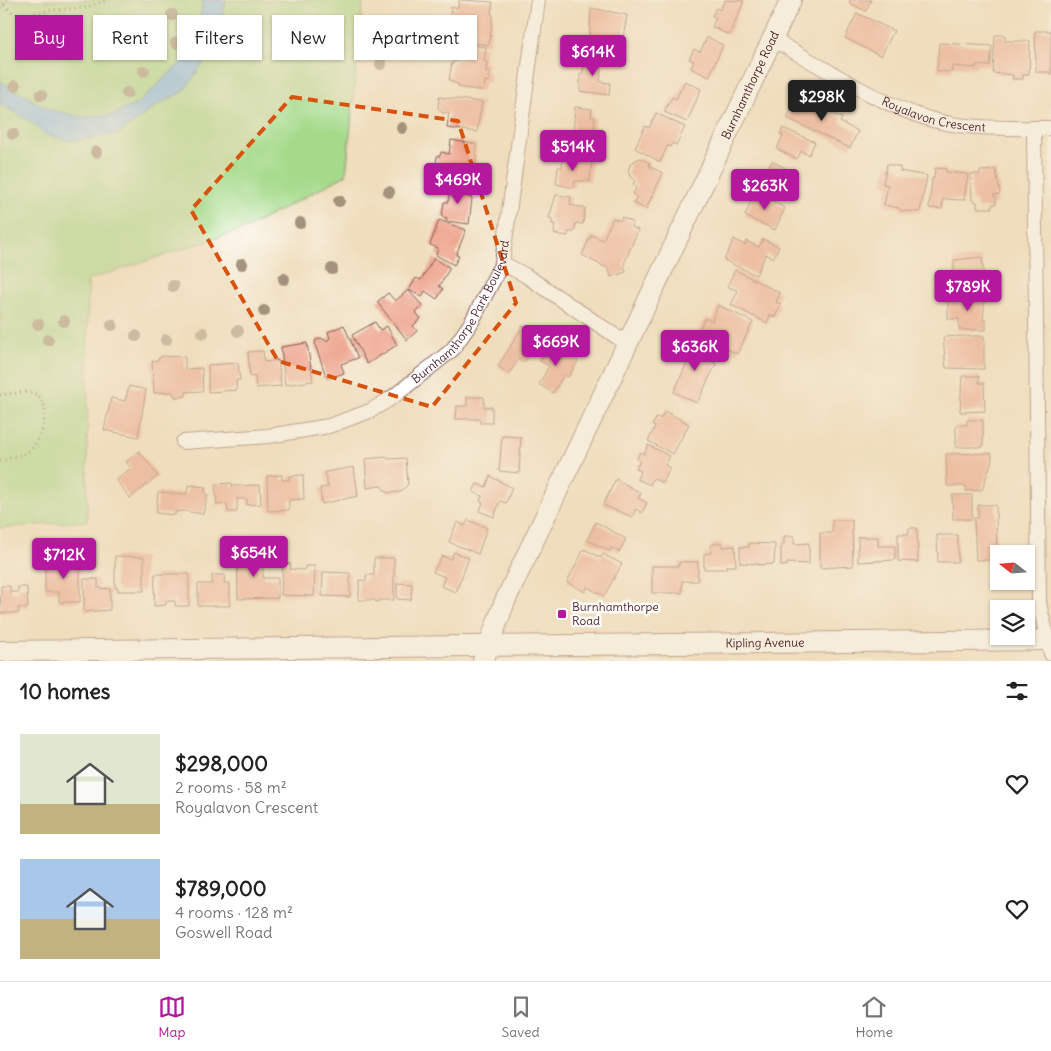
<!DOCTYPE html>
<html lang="en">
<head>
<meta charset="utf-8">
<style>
	body { margin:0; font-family:Delius,sans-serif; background:#f6f6f6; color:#222; height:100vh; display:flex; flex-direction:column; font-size:19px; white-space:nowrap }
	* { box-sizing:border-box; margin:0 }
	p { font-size:16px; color:#767676 }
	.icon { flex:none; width:28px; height:28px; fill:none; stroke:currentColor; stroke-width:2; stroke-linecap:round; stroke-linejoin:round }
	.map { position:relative; height:661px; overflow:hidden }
	.details { display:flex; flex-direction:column; background:#fff; flex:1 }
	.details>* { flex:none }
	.top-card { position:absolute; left:15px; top:15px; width:500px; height:45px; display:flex; gap:10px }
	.needle { width:32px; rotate:287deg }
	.fabs { position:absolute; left:990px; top:545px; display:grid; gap:10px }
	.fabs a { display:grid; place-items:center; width:45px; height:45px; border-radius:0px; background:#fff; box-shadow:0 1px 4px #0004; font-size:25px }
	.price { position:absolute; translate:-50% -42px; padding:0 11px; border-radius:5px; background:#b5179e; color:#fff; font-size:16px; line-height:32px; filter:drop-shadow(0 1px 2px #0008) }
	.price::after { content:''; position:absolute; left:50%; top:30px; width:15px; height:11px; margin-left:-8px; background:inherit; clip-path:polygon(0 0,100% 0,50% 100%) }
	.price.current { background:#222; color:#fff }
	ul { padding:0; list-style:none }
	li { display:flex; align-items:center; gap:15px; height:125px; padding:0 20px }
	li span { display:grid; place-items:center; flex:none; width:140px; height:100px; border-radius:0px; color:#555 }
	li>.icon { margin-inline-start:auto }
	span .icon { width:60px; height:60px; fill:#fffc; stroke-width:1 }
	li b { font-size:21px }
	h2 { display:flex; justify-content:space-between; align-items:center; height:60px; padding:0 20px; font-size:21px }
	.chip { padding:0 18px; border-radius:0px; background:#fff; box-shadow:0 1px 4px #0004; font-size:18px; line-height:45px }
	.chip.current { background:#b5179e; color:#fff }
	.tabs { display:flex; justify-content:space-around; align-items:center; height:70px; border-top:1px solid #e0e0e0; background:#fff; font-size:14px; color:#767676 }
	.tabs a { display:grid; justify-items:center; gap:2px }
	.tabs .current { color:#b5179e }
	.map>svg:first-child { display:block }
	.green { fill:#a5da8b; stroke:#787c5b }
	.water { fill:#7ab8ed; stroke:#626c8c }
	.building { fill:#ec9c84 }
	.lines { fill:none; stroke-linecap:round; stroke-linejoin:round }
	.street-casing { stroke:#84625d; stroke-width:16 }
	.secondary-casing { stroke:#84625d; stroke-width:22 }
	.path { stroke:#84625d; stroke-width:3; stroke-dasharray:1 4; stroke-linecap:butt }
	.street { stroke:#fff; stroke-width:14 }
	.secondary { stroke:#fff; stroke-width:20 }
	.tree { fill:#a3937c }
	.marked { fill:none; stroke:#d8530f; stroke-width:4; stroke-dasharray:10 6; stroke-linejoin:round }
	.poi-dot { fill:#b5179e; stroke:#fdfcf7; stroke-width:2 }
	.labels { text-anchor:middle; stroke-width:5; stroke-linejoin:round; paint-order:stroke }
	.street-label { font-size:12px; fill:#4a1f2b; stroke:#fdfcf7 }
	.poi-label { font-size:12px; fill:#4a1f2b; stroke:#fdfcf7; text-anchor:start }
</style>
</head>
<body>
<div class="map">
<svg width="1051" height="661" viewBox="0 0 1051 661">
	<rect width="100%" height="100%" fill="#fdfcf7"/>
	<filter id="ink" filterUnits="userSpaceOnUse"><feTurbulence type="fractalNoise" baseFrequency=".02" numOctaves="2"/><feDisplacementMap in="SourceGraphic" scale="10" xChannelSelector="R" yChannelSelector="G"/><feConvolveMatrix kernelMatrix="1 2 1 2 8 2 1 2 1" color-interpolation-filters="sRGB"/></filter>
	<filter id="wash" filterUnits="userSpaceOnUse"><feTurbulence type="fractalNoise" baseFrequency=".0096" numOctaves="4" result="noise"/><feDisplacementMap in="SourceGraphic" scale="20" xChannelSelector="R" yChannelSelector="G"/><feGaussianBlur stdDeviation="1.12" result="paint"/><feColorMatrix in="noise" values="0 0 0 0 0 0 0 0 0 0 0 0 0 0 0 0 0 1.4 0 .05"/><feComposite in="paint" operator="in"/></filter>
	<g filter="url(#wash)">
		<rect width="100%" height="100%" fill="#efddbb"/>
		<path class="green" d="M0,0h363l-17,175 -99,53 -159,52 -1,241 -87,7z"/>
		<path class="water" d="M203,0h23l-5,23 -17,39 -20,29 -25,13 -41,30 -47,7 -27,-7 -11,-11 -33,-19v-23l50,29 32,7 30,-2 25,-11 47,-44 14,-26z"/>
		<g id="blocks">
			<path class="building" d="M459,0l34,2 -2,12 2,1 -4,30 -35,-5 1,-7 -16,-2 2,-15 9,1 1,-10 7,1z
				M725,0l19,1 -15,34 -17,-8 4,-9 -4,-2 4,-8 4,2z
				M850,0h21l-5,11 -17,-8z
				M591,8l36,7 -6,35 -32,-6z
				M857,13l37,18 -13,25 -36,-18z
				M1035,31h16v44l-2,-3h-13z
				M995,35h10v6h25l-1,33 -6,1v4h-11l1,-4 -20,-2z
				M707,37l16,8 -14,32 -18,-9 3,-7 -5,-2 5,-10 6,3z
				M939,43l53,3 -2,20 -14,-1v3l-24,-2v6l-15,-1z
				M465,44l21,3 -2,14 3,1 -1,10 4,1 -1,9 -4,-1 -2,10 -25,-4 1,-2 -10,-5 3,-17 11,-5z
				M586,56l16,2 -2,24 10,1 -1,12 -29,-4v-17l2,1z
				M685,81l16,8 -14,33 -23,-10 8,-15 4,2z
				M439,97l43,5 -5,30 -30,-4 2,-15h-7l-4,-5z
				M797,97l27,13 1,-2 7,3 -1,2 11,5 -2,4 18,9 -8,17 -63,-30z
				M575,107l17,2 -1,8h4l-2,22 -20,-3z
				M656,113l29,14 -9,18 -4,-2 -2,4 -2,-2 -8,17 -25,-14 10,-22 4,2z
				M783,128l32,14 -6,13 -8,-4 -4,8 -20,-10 6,-14 -3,-1z
				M451,140l25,4v20l-4,-1 -2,14 -6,-1 -1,7 -11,-2 1,-7 -18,-3 2,-15h3l1,-4 8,2z
				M567,156l8,1 -1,3 18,2 -2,19h-15l-1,7 -18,-4 2,-17h4l1,-10z
				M640,158l10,5 -1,3 14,7 -17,36 -13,-6 4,-7 -4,-2 4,-8 -4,-2 2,-4 -5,-3 -2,-7 3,-7z
				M772,161l15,8 -4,8 3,2 -10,20 -19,-10z
				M887,164l13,3v4l27,5 -7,36 -19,-1 -2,-3 -15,-3 4,-20 -5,-1z
				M935,168l11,1v3l22,2 -4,26 -21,-1 -1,10 -13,-1 3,-30 2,1z
				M996,170l4,24 -7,1 3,2v7h-4v4h-15v-6l-5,-2 -1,-26h9v-3z
				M451,183l18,3 -1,11 4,1 -3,26 -23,-3 1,-3 -5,-1 2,-15h4z
				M755,191l30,17 -10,22 -30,-14z
				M556,195l15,2 -1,8 15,3 -2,16 -7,-1 -2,9h-6v4l-14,-2 1,-10h-3v-5l-3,-1z
				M622,217l11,5 -2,5 7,3 -14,34 2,8 -15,5 -2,-8 -27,-14 9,-20 12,5 10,-22 7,3z
				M439,220l27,10 -10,25 3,1 -5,9 -18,-10 2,-7 -8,-3z
				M734,239l11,6 1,-4 13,6 4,-8 16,8 -6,11 -7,-4 -10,21 -32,-15z
				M982,257l3,37h-23v-18h-8v-16z
				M434,258l16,10 -11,18 4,3 -6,10 -12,-8 -3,6 -13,-7 7,-12 5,2z
				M735,270l45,23 -4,9 5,2 -6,13 -5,-2 -3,8 -36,-18 7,-14 -11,-5z
				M408,290l15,16 -8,6 6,6 -8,8 4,5 -10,9 -30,-38 11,-9 7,8z
				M979,296l6,2 -2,22h3v10h-27v-11h-11v-21z
				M718,305l35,17 -16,32 -40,-20 8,-16 7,3z
				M375,322l5,8 7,-4 10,19 -30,19 -15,-29z
				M344,325l14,33 -17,6 3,9 -17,6 -12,-35 1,-4 5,-2 6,3 3,-3 -2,-6z
				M523,326l18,13 -17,24 -5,-4 -10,15 -11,-8z
				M963,336h21v33l-38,-1 -3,-31z
				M686,340l25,12 -3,8 8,4 -19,39 -23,-11 14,-32 -9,-4z
				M307,343l6,38 -28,4 -4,-38z
				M551,344l27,17 -10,16 -4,-2 -11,18 -14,-9 10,-18 -9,-5z
				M263,351l1,11 14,-2 3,26 -25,2 -1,-12 -5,1 -2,-25z
				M161,356l24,1v12l17,-1 1,23 -17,1v4l-11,1 -3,-5 -18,1 -2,-32 6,-1z
				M238,363l2,17h-4l1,10 -29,2v-27z
				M962,376h17v7h5l1,28 -25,1z
				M129,386l17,4 -8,47 -34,-7 7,-32 14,3z
				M467,397h17v10h8v16h-12v-4h-24l1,-13h10z
				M665,411l24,13 -16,30 -25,-13 7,-14 -3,-2 5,-8 3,2z
				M967,420h16v27h-27v-22h11z
				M502,436l19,1 -2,36 -20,-2z
				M648,445l22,11 -5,9 5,3 -7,15 -10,-5 -3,7 -13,-6 4,-8 -5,-2 4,-8 -3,-2 3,-7 4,2z
				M139,451l19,25 -28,22 -14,-18 15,-12 -5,-6z
				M992,453v7l-10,30 -16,1v-5h-19l-1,-32z
				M387,457l1,2 18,-1 2,26 -7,8 -14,1 -6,-7 -14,2 -2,-29z
				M354,467l4,29 -36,8 -2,-16 8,-1 -3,-15z
				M282,475v5h7v-4l14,-1 1,24 -15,1v10l-21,1 -1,-35z
				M490,476l22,12 -6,15 -6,-2 -6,16 -15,-6 4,-8 -3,-2 2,-5 -9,-4 4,-8 9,3z
				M616,479l25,14 -3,5 9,5 -5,10 -6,-4 -4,8 -29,-12z
				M232,483v3l28,-1 1,19 -14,1v-6h-10v13h-9l-1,-8 -10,1 -2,-21z
				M189,485l16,2v7h3l-5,20 -19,-3 -9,1v3l-19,-2 2,-21 28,2z
				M952,495h20v24h-19z
				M978,505h18l1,55h-21l-2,-42h4z
				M468,520l19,8 -9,26 -29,-12 8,-20 8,4z
				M832,520h20l1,46 -33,2v-35h12z
				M596,522l30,17 -7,13 -7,-4 -2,3 -23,-11z
				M909,528h8l1,34 -20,-1v-27h11z
				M937,535h21v27h-20z
				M784,536h10v8l15,-1v21l-22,-1v3h-6v-22h3z
				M858,537h20v9h17v14l-37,2z
				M718,543h4v4l13,-1 1,20h-10v3h-22v-15l7,-1v-8z
				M749,543l26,1 -1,20 -16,1 1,-1 -19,-1v-16h9z
				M584,549l17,9 2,-4 19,10 -18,32 -17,-9 -2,5 -18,-10z
				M454,552l15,6 -13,34 -15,-6 4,-9 -12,-5 9,-16 9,3z
				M263,553v25h15v20l-40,1 -1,-45z
				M115,556l29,1v34h-26v-3h-3z
				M374,558h20v42h-13l-5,2 -1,-2h-16v-20l7,1v-6h8z
				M45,562h35v40h-21v-10h-14z
				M679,562h19v19h-16v12h-30v-27h27z
				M283,563l8,1 -1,5 15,1v-4h10l-1,30 -33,-1z
				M323,572l27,1v24l-28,-1z
				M155,574h34v32h-14v-5h-9v4l-12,1z
				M212,575h13l-1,8h6v23h-32v-22h14z
				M84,579h14v9l12,1v21l-26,2z
				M397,583l15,1 -1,16 -14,-1z
				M1,586h9v6h8v-5h9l1,21h-10l1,5h-19z"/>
		</g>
	</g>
	<g filter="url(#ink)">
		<use href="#blocks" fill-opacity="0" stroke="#84625d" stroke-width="1"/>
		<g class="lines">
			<defs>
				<g id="street">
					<path id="s1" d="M772,39c48,26 109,67 161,81 37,10 79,8 118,8"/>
					<path d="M1034,128l5,475 12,51"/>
					<path d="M502,263l23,12 101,68"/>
					<path id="s2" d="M183,442l85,-6 61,-10 41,-15 23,-14 59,-47 19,-27 31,-60 36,-263"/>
				</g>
				<g id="secondary">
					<path id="s3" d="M0,651l1051,-11"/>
					<path id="s4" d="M483,661l22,-60 286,-601"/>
				</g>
			</defs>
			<use href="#street" class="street-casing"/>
			<use href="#secondary" class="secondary-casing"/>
			<path class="path" d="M4,5l7,7 9,4 33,-6 31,-2 23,-8
				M0,8l7,-8
				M0,395c9,-1 23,-4 32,-2 23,6 11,46 -2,57 -8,6 -21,8 -30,11"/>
			<use href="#street" class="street"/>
			<use href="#secondary" class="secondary"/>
		</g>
		<g class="tree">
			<circle cx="172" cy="15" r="6"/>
			<circle cx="176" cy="43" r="6"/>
			<circle cx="381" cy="64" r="6"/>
			<circle cx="144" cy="71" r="6"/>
			<circle cx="15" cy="86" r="6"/>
			<circle cx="127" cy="93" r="6"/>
			<circle cx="41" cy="95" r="6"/>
			<circle cx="402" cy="128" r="6"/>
			<circle cx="13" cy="134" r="6"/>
			<circle cx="96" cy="152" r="6"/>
			<circle cx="389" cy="192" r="6"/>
			<circle cx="339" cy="201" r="6"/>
			<circle cx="300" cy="223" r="6"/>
			<circle cx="242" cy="264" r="6"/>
			<circle cx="332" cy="269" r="6"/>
			<circle cx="284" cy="279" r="6"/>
			<circle cx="173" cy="286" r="6"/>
			<circle cx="264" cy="311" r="6"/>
			<circle cx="64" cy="321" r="6"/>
			<circle cx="38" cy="324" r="6"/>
			<circle cx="112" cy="325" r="6"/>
			<circle cx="238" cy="331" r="6"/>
			<circle cx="203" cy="333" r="6"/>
			<circle cx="136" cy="336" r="6"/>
			<circle cx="48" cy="340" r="6"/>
			<circle cx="166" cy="340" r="6"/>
		</g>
	</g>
	<path d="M0 0H1051V661H0ZM292,97l166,24 58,182 -84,104 -154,-46 -87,-151z" fill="#efddbb" fill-opacity=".55" fill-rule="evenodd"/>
	<path class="marked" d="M292,97l166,24 58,182 -84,104 -154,-46 -87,-151z"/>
	<rect class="poi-dot" x="557" y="609" width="10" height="10" rx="2.5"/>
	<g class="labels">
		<g class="street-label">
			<text dy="4" stroke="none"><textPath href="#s4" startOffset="635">Burnhamthorpe Road</textPath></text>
			<text dy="4" stroke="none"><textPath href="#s1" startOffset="180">Royalavon Crescent</textPath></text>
			<text dy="4" stroke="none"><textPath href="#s2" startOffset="330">Burnhamthorpe Park Boulevard</textPath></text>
			<text dy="4" stroke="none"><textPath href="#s3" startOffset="765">Kipling Avenue</textPath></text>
		</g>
		<g class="poi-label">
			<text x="572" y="611">Burnhamthorpe<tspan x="572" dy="14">Road</tspan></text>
		</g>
	</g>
</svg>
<div class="fabs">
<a><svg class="needle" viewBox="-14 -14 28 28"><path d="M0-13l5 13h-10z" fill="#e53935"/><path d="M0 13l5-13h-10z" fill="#767676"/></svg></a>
<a><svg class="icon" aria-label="layers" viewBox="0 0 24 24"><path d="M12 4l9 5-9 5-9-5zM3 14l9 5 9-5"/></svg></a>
</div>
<b class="price" style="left:593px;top:77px">$614K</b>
<b class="price current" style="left:822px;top:122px">$298K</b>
<b class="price" style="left:573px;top:172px">$514K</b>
<b class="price" style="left:458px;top:205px">$469K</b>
<b class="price" style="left:765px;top:211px">$263K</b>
<b class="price" style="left:968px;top:312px">$789K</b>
<b class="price" style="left:556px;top:367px">$669K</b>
<b class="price" style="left:695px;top:372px">$636K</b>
<b class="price" style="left:254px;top:578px">$654K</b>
<b class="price" style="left:64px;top:580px">$712K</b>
<div class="top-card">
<a class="chip current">Buy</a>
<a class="chip">Rent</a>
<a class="chip">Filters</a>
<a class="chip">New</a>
<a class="chip">Apartment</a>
</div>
</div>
<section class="details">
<h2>10 homes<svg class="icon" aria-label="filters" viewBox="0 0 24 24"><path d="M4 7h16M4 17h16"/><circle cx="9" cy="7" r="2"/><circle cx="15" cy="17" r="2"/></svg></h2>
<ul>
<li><span style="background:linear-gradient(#dfe7d0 70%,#c2b280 0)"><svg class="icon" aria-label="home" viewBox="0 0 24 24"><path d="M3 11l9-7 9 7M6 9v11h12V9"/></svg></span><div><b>$298,000</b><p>2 rooms · 58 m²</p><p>Royalavon Crescent</p></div><svg class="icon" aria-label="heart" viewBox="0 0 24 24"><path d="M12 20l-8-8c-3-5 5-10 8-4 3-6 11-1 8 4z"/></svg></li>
<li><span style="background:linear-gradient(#a9c7e8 60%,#c2b280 0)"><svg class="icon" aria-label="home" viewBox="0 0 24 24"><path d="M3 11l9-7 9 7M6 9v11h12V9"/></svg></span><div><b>$789,000</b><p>4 rooms · 128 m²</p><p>Goswell Road</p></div><svg class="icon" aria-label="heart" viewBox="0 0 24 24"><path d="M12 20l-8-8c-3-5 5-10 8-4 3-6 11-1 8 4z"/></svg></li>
</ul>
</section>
<nav class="tabs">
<a class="current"><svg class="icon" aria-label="map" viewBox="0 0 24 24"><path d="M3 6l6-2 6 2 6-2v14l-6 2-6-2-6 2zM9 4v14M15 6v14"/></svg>Map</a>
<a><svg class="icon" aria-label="saved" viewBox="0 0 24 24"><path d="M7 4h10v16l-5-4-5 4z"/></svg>Saved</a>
<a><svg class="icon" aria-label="home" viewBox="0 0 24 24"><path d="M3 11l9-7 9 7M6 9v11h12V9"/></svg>Home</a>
</nav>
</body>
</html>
